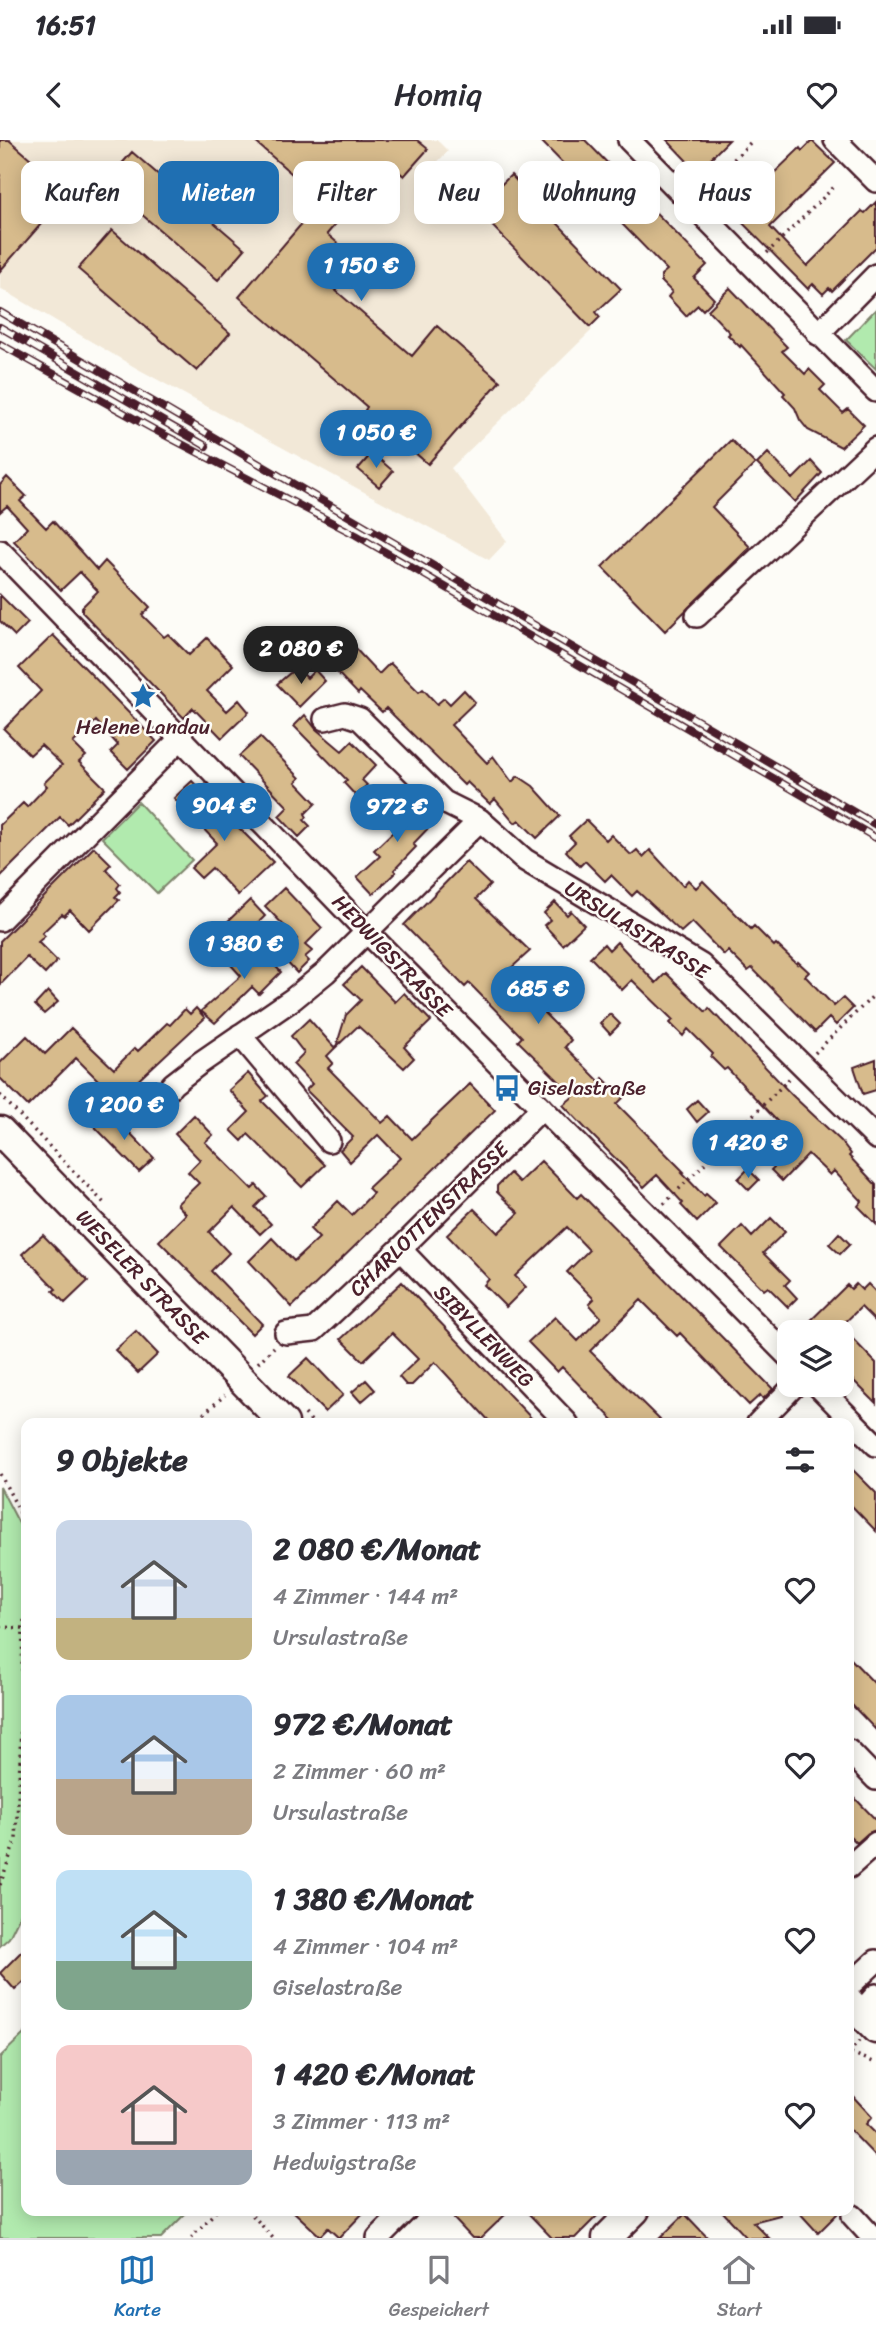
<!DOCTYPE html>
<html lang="de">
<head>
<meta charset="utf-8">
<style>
	body { margin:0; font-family:Sriracha,sans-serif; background:#f2f2f3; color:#2b2b33; height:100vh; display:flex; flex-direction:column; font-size:26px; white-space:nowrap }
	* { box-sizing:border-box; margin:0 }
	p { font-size:23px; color:#7c7c81 }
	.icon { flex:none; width:38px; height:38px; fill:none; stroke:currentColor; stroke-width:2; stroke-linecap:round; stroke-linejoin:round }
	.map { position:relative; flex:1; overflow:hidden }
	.drawer { position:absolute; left:21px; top:1278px; width:833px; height:798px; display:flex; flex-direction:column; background:#fff; border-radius:14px; box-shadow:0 4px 18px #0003 }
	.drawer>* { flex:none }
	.hud { position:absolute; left:21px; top:21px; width:835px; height:63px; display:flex; gap:14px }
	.tools { position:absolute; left:777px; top:1180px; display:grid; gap:14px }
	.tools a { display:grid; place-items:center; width:77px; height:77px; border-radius:14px; background:#fff; box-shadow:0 4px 18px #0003; font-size:35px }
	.price { position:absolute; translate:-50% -60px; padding:0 16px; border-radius:24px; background:#1f6fb2; color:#fff; font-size:23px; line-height:46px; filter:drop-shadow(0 2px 4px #0008) }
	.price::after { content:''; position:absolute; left:50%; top:42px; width:21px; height:16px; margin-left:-10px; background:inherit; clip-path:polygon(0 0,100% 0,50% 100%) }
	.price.current { background:#222; color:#fff }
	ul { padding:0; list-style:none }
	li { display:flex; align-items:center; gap:21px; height:175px; padding:0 35px }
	li span { display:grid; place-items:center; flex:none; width:196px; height:140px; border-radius:14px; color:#555 }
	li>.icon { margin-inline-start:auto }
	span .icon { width:84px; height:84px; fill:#fffc; stroke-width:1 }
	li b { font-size:30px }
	h2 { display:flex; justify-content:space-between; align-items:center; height:84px; padding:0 35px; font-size:30px }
	.pill { padding:0 24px; border-radius:14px; background:#fff; box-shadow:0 4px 18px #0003; font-size:24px; line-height:63px }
	.pill.current { background:#1f6fb2; color:#fff }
	.status { display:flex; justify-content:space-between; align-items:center; height:49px; padding:0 35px; background:#fff; direction:ltr }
	.status svg { height:19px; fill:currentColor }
	header { display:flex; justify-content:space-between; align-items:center; height:91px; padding:0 35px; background:#fff; font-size:32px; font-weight:600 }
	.dock { display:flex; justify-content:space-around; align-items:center; height:98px; border-top:2px solid #e1e1e2; background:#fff; font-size:19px; color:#7c7c81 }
	.dock a { display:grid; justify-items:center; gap:4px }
	.dock .current { color:#1f6fb2 }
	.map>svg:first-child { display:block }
	.built { fill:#f2e8d7 }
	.green { fill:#b1eaae; stroke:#7e846c; stroke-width:2 }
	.building { fill:#d7bb8c; stroke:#4a1f2b; stroke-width:2 }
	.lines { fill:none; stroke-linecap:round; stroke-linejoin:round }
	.minor-casing { stroke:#4a1f2b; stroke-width:26 }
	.major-casing { stroke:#4a1f2b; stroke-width:33 }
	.path { stroke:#4a1f2b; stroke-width:3.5; stroke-dasharray:2 5; stroke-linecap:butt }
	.minor { stroke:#fdfcf7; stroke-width:21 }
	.major { stroke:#fdfcf7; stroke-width:28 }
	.rail-casing { stroke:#4a1f2b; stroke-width:8 }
	.rail { stroke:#fdfcf7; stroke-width:5; stroke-dasharray:16; stroke-linecap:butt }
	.labels { text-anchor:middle; stroke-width:5; stroke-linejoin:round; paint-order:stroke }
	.poi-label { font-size:21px; fill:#4a1f2b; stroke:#fdfcf7 }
	.street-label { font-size:21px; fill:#4a1f2b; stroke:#fdfcf7 }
</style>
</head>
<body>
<div class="status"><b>16:51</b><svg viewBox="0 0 49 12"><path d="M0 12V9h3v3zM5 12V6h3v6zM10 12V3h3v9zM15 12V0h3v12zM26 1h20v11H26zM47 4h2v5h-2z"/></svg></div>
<header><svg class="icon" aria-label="back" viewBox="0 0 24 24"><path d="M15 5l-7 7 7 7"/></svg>Homiq<svg class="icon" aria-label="heart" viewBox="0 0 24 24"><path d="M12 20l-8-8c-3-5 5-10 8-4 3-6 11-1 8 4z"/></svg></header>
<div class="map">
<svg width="876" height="2098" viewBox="0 0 876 2098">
	<rect width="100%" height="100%" fill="#fdfcf7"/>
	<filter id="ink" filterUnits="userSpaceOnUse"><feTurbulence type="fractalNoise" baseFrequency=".0143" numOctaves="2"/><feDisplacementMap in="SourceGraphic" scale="14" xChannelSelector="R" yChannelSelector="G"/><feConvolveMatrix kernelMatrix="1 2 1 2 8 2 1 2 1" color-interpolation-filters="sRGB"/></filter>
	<g filter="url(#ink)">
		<path class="built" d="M0,0h437l11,11 -25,26 42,43 10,-10 117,120 -141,138 56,73 -18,19 -351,-191 -138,-81z"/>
		<path class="green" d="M876,169v60l-30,-29z
			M138,662l54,58 -35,33 -55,-55z
			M0,1347l26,50v366l-17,35 -9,8z
			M26,1892v178h163l-28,28h-161v-181z"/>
		<path class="building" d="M0,0h9l60,52 -69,79z
			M253,0h164l11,9 -24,27 -16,-13 -61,71 33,28 -25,28 77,66 25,-30 63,55 -72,83 -63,-54 2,-3 -128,-110 83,-97z
			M540,0h45l122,125 -13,13 20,21 -11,11 -5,-5 -12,11 -18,-19 4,-5 -11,-11v-6l6,-5z
			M667,0h62l-21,21 8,8 -11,11z
			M812,1l23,22 -65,64 37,39 55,-55 3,2 11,-11v45l-44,44 -3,-3 -6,6 -10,-10 -5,5 -84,-85v-6l9,-8 11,12 56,-54 2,3z
			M132,12l113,97 -27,31 -113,-97z
			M511,35l110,114 -25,23 4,5 -10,10 -114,-118z
			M112,90l118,103 -33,38 -119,-102z
			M730,148l57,59 -5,4 23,23 4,-5 16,16 -5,5 23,23 5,-4 16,16 -23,22 -33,-17 -8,-10 -5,-12 -12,-13 2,-2 -44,-48 -1,2 -12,-12 2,-2 -22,-23z
			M731,300l24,24 -43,43 38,40 -85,84 -63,-64z
			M372,313l21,18 -14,16 -21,-18z
			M768,313l25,26 18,-18 11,12 -27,29 -38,-38z
			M7,337l19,19 -6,5 26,27 7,-7 44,49 8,-9 45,46 -8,8 22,22 4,-3 21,21 18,-17 26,27 -26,26 20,20 12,-11 10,12 -27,26 -29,-30 -9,10 -102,-106v-5l16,-16 -18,-19 -19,18 -47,-49 13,-13 -20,-22 -7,6v-27z
			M0,455l28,28 -13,13 -15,-15z
			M53,495l103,106 -28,28 -17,-17 7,-7 -22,-24 -23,22 13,13 -7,6 26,26 -37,37 -8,-8 -60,60v-52l23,-22 4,4 20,-21 -3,-3 18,-18 -21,-20 -11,10 -26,-26 37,-38 -22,-23z
			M352,505l27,29 11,-11 29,29 4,-3 14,15 7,-6 6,6 14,-14 11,12 -24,23 36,38 6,-7 19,26 6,-6 15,10 27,30 -23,22 -18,-18 -4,3 -20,-24 -5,5 -23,-22 -3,3 -78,-77 -4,4 -22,-21 -2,3 -27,-28z
			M297,527l10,11 8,-8 10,11 -26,26 -22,-23z
			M305,575l11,14 26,22 10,-10 24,24 -14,15 5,5 -11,11 -12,-13 3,-3 -53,-54z
			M260,597l40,41 -4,4 20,21 -11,11 2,3 -3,3 6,6 -11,11 -20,-21 9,-9 -49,-51z
			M192,641l81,81 -35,33 -26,-27 -11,10 -10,-10 26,-25 -43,-45z
			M407,652l28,29 -22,23 3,3 -22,23 2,2 -23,22 -16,-17 23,-21 -6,-6 23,-22 -4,-4 13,-13 -9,-9z
			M586,680l20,20 5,-5 20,20 6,-5 6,7 7,-7 33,36 5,-6 8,8 7,-7 48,48 3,-3 20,20 2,-2 21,20 1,-2 11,10 -4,4 29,30 9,-8 10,10 -17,17 -7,-7 -14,14 -63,-64 -4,3 -20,-20 -4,4 -32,-33 -11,10 -44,-41 -5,5 -21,-21 -6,6 -20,-20 -5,5 -14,-15 9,-9 -6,-6z
			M94,707l17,17 -5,5 14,15 -3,4 3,4 -5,5 4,3 -30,30 -19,-20 -6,6 -2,-2 -20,19 3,3 -7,6 19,19 -12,13 -18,-17 -27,28v-44z
			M466,722l24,23 -14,14 54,52 -21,19 19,21 7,-6 6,6 4,-4 12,12 -14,13 28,28 -6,7 35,35 3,-4 20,20 -6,6 67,68 -2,1 22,23 2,-2 10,9 -19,19 -16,-17 2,-2 -26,-28 -13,12 -58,-58 -23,-24 11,-9 -56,-55 4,-4 -53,-54 -4,4 -61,-62z
			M284,748l38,40 -17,17 7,6 -7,6 4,4 -12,12 -17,-18 17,-16 -32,-33z
			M250,760l15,16 -24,24 -16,-16z
			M555,762l12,13 4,-4 13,14 -21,20 -19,-20 6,-5 -6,-7z
			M617,802l39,41 10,-10 40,39 3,-4 83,87 49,46 10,13 -2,2 27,29v39l-18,-18 4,-5 -28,-30 -4,4 -22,-21 -26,27 -11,-11 20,-20 -6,-6 7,-7 -65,-69 -3,2 -13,-13 2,-3 -25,-25 -5,7 -13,-13 3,-3 -41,-40 -10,10 -32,-33 14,-13 5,6z
			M253,803l28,29 -22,22 -7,-7 -37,36 -14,-12 40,-35 -10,-11z
			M361,827l34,35 9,-9 27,28 -27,26 10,11 -10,10 -46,-42 -22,21 10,-32 15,-15 -17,-16z
			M48,851l10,11 -14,12 -9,-9z
			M196,868l9,10 -74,69 -4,-5 -17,16 -11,-11 3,-3 -26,-26 -48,48 -28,-28v-15l27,-27 18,18 26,-26 43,41 21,-21 3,3 29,-28 3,2 15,-16 5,5z
			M610,874l10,10 -10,10 -10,-11z
			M309,879l26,29 -8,8 6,7 -5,5 54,55 8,-7 22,23 58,-55 25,26 -203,197 -43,-46 23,-23 22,23 25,-23 -9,-9 28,-28 14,14 21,-22 -5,-5 32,-30 -22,-23 -28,27 -10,-12 13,-13 -47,-47 6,-6 -19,-20 11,-11 -13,-17z
			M876,919v31l-13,4 -9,-27z
			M248,933l20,23 -6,5 63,64 -23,22 -54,-53 -6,7 -11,-11 18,-18 -20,-22z
			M697,960l11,12 -11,10 -10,-13z
			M110,972l44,46 -15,14 -44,-45z
			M194,975l19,20 -8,7 47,47 4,-4 10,11 -11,11 16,17 -11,10 -26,-27 -25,25 20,21 -18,18 51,53 -10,10 -93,-93 27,-27 -9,-10 22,-21 -11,-11 12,-12 -25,-26z
			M541,1021l36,37 4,-4 192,195 -10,10 -3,-4 -11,10 -69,-72 -3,3 -36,-36 -51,51 73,72h-47l-54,-56 -5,5 -29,-30 27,-25 23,24 23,-24 -12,-13 5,-5 -27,-27 22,-22 -22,-23 -52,49 11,11 -20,20 -22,-22 5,-6 -42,-44 27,-26 24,24 21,-20 -22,-21v-6l13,-13 9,9z
			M748,1029l11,11 -10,10 -11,-11z
			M771,1078l14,14 -22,21 27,27 -5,5 12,13 -9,9 -20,-20 -4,3 -43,-43 21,-21 10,11z
			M839,1093l11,11 -10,10 -11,-10z
			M43,1095l45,46 -23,22 -12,-12 3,-2 -34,-35z
			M402,1142l32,34 102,107h-45l-56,-61 -23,23h-6l-7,-8 19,-18 -26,-26 -29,28 -22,-22z
			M856,1144l6,6 6,-6 8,8v30l-15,-15 -26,25h-36l48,-47 4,4z
			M842,1188l34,35v40l-34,-34z
			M136,1191l22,23 -20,19 -23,-23z
			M308,1218l35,37 -18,17 -36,-36z
			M366,1240l9,10 -14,12 -9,-10z
			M849,1326l27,27v38l-27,-28z
			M849,1517l27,28v45l-27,-28z
			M849,1652l27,28v10l-8,3 -11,10 -8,-8z
			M26,1807v33l-11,10 -15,-17z
			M849,1952l23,25 -6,7 10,10v23l-27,-28z
			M292,2070h74l-27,28 -11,-10 -8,8z
			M463,2070h47l-29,28h-9l-18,-19z
			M525,2070h78l-28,28h-23z
			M721,2070h58l1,5 -27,7 16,16h-22z
			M797,2070h44l-23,23z
			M685,2074l23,24h-48z"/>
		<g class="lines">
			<defs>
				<path id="minor" d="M629,0l247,251
					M835,0l41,41
					M818,194l58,-59
					M0,411l367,381 422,425
					M697,476l179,-168
					M325,579l20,-5 15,5 84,83 36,18 45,40 176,105 175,173
					M0,780l182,-183
					M240,895l89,106
					M155,972l8,-16 10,-12 27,-21 93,-64 33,-27 154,-152
					M400,1109l167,174
					M286,1193l28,-3 86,-81 142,-141
					M816,1244l60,61
					M758,1283l38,-39
					M849,1611l27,28
					M849,1727l27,-24
					M849,1846l27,-25
					M860,1873l16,-18
					M853,2076l20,22
					M378,2098l28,-28"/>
				<path id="major" d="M0,991l284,292
					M849,1862l27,27
					M607,2098l28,-28"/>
			</defs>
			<use href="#minor" class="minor-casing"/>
			<use href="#major" class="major-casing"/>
			<path class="path" d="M704,49l49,-49
				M767,113l69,-68
				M815,913l61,-60
				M0,955l104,108
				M664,1064l126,-126
				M258,1223l16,-16
				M305,1274l8,9
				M193,1283l32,-28
				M0,1334l26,50
				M0,1487l23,1
				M0,1745l16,-46 4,-78 3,-133 3,-21
				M849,1913l10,-12
				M851,1913l25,10
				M248,2070l25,28
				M191,2098l26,-28"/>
			<use href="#minor" class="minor"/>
			<use href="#major" class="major"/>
			<defs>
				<path id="rail" d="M0,172l876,513
					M0,187l206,119
					M0,204l153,85 203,106 520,303"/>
			</defs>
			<use href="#rail" class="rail-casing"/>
			<use href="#rail" class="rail"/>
		</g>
	</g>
	<defs>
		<symbol id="sight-bare" viewBox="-9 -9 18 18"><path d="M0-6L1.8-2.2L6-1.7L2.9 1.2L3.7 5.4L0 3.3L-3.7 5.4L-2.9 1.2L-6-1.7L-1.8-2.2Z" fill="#1f6fb2" stroke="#fdfcf7" stroke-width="2.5" paint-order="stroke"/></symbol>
		<symbol id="bus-bare" viewBox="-9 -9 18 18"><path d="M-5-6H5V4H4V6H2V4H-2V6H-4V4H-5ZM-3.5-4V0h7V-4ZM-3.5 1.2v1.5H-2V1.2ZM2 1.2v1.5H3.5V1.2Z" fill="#1f6fb2" stroke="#fdfcf7" stroke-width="2.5" paint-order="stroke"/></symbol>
	</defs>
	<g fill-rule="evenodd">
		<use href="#sight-bare" x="124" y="537" width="38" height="38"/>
		<use href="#bus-bare" x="488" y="929" width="38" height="38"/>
	</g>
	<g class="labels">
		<g class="poi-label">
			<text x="143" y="594">Helene Landau</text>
			<text x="528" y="955" text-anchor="start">Giselastraße</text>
		</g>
		<g class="street-label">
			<text transform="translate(637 790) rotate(32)" y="7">URSULASTRASSE</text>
			<text transform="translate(392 816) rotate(46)" y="7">HEDWIGSTRASSE</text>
			<text transform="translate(429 1079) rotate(-44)" y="7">CHARLOTTENSTRASSE</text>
			<text transform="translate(142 1137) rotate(46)" y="7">WESELER STRASSE</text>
			<text transform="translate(484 1196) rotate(46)" y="7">SIBYLLENWEG</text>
		</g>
	</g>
</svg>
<div class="tools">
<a><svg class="icon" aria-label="layers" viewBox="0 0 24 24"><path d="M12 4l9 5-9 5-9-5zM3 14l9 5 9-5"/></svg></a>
</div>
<b class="price" style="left:361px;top:163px">1 150 €</b>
<b class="price" style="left:376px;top:330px">1 050 €</b>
<b class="price current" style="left:301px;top:546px">2 080 €</b>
<b class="price" style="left:224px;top:703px">904 €</b>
<b class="price" style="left:397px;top:704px">972 €</b>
<b class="price" style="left:244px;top:841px">1 380 €</b>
<b class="price" style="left:538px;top:886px">685 €</b>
<b class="price" style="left:124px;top:1002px">1 200 €</b>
<b class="price" style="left:748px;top:1040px">1 420 €</b>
<div class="hud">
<a class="pill">Kaufen</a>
<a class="pill current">Mieten</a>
<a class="pill">Filter</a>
<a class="pill">Neu</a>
<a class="pill">Wohnung</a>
<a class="pill">Haus</a>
</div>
<section class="drawer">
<h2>9 Objekte<svg class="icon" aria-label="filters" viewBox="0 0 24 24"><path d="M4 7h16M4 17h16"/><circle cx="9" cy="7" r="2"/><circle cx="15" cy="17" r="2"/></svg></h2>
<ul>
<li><span style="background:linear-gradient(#c9d6e8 70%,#c2b280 0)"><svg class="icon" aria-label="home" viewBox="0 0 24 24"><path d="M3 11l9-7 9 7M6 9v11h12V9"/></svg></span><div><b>2 080 €/Monat</b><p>4 Zimmer · 144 m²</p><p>Ursulastraße</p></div><svg class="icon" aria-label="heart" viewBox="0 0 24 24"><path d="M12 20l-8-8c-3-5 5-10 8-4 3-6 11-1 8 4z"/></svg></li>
<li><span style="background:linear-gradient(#a9c7e8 60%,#b9a48a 0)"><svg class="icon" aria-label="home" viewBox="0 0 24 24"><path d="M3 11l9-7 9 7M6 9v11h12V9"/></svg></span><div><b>972 €/Monat</b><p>2 Zimmer · 60 m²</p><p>Ursulastraße</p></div><svg class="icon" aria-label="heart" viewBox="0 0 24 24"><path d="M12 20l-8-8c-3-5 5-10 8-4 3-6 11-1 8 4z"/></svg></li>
<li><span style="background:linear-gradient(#bfe0f5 65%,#7fa58c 0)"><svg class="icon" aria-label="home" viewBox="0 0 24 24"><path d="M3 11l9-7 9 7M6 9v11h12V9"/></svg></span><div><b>1 380 €/Monat</b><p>4 Zimmer · 104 m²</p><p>Giselastraße</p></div><svg class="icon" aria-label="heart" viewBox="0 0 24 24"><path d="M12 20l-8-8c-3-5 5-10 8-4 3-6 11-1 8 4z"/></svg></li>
<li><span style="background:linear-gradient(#f6c9c9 75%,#9aa5b1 0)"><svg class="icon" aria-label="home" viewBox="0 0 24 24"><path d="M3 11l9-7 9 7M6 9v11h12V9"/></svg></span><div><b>1 420 €/Monat</b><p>3 Zimmer · 113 m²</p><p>Hedwigstraße</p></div><svg class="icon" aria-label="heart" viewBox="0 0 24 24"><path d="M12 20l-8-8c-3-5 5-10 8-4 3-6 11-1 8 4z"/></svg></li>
</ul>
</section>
</div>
<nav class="dock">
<a class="current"><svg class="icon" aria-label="map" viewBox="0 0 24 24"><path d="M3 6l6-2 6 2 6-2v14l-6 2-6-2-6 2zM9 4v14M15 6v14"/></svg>Karte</a>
<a><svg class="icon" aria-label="saved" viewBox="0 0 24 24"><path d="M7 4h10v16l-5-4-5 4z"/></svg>Gespeichert</a>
<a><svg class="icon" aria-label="home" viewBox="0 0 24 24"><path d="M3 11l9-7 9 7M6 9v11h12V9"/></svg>Start</a>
</nav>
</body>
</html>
